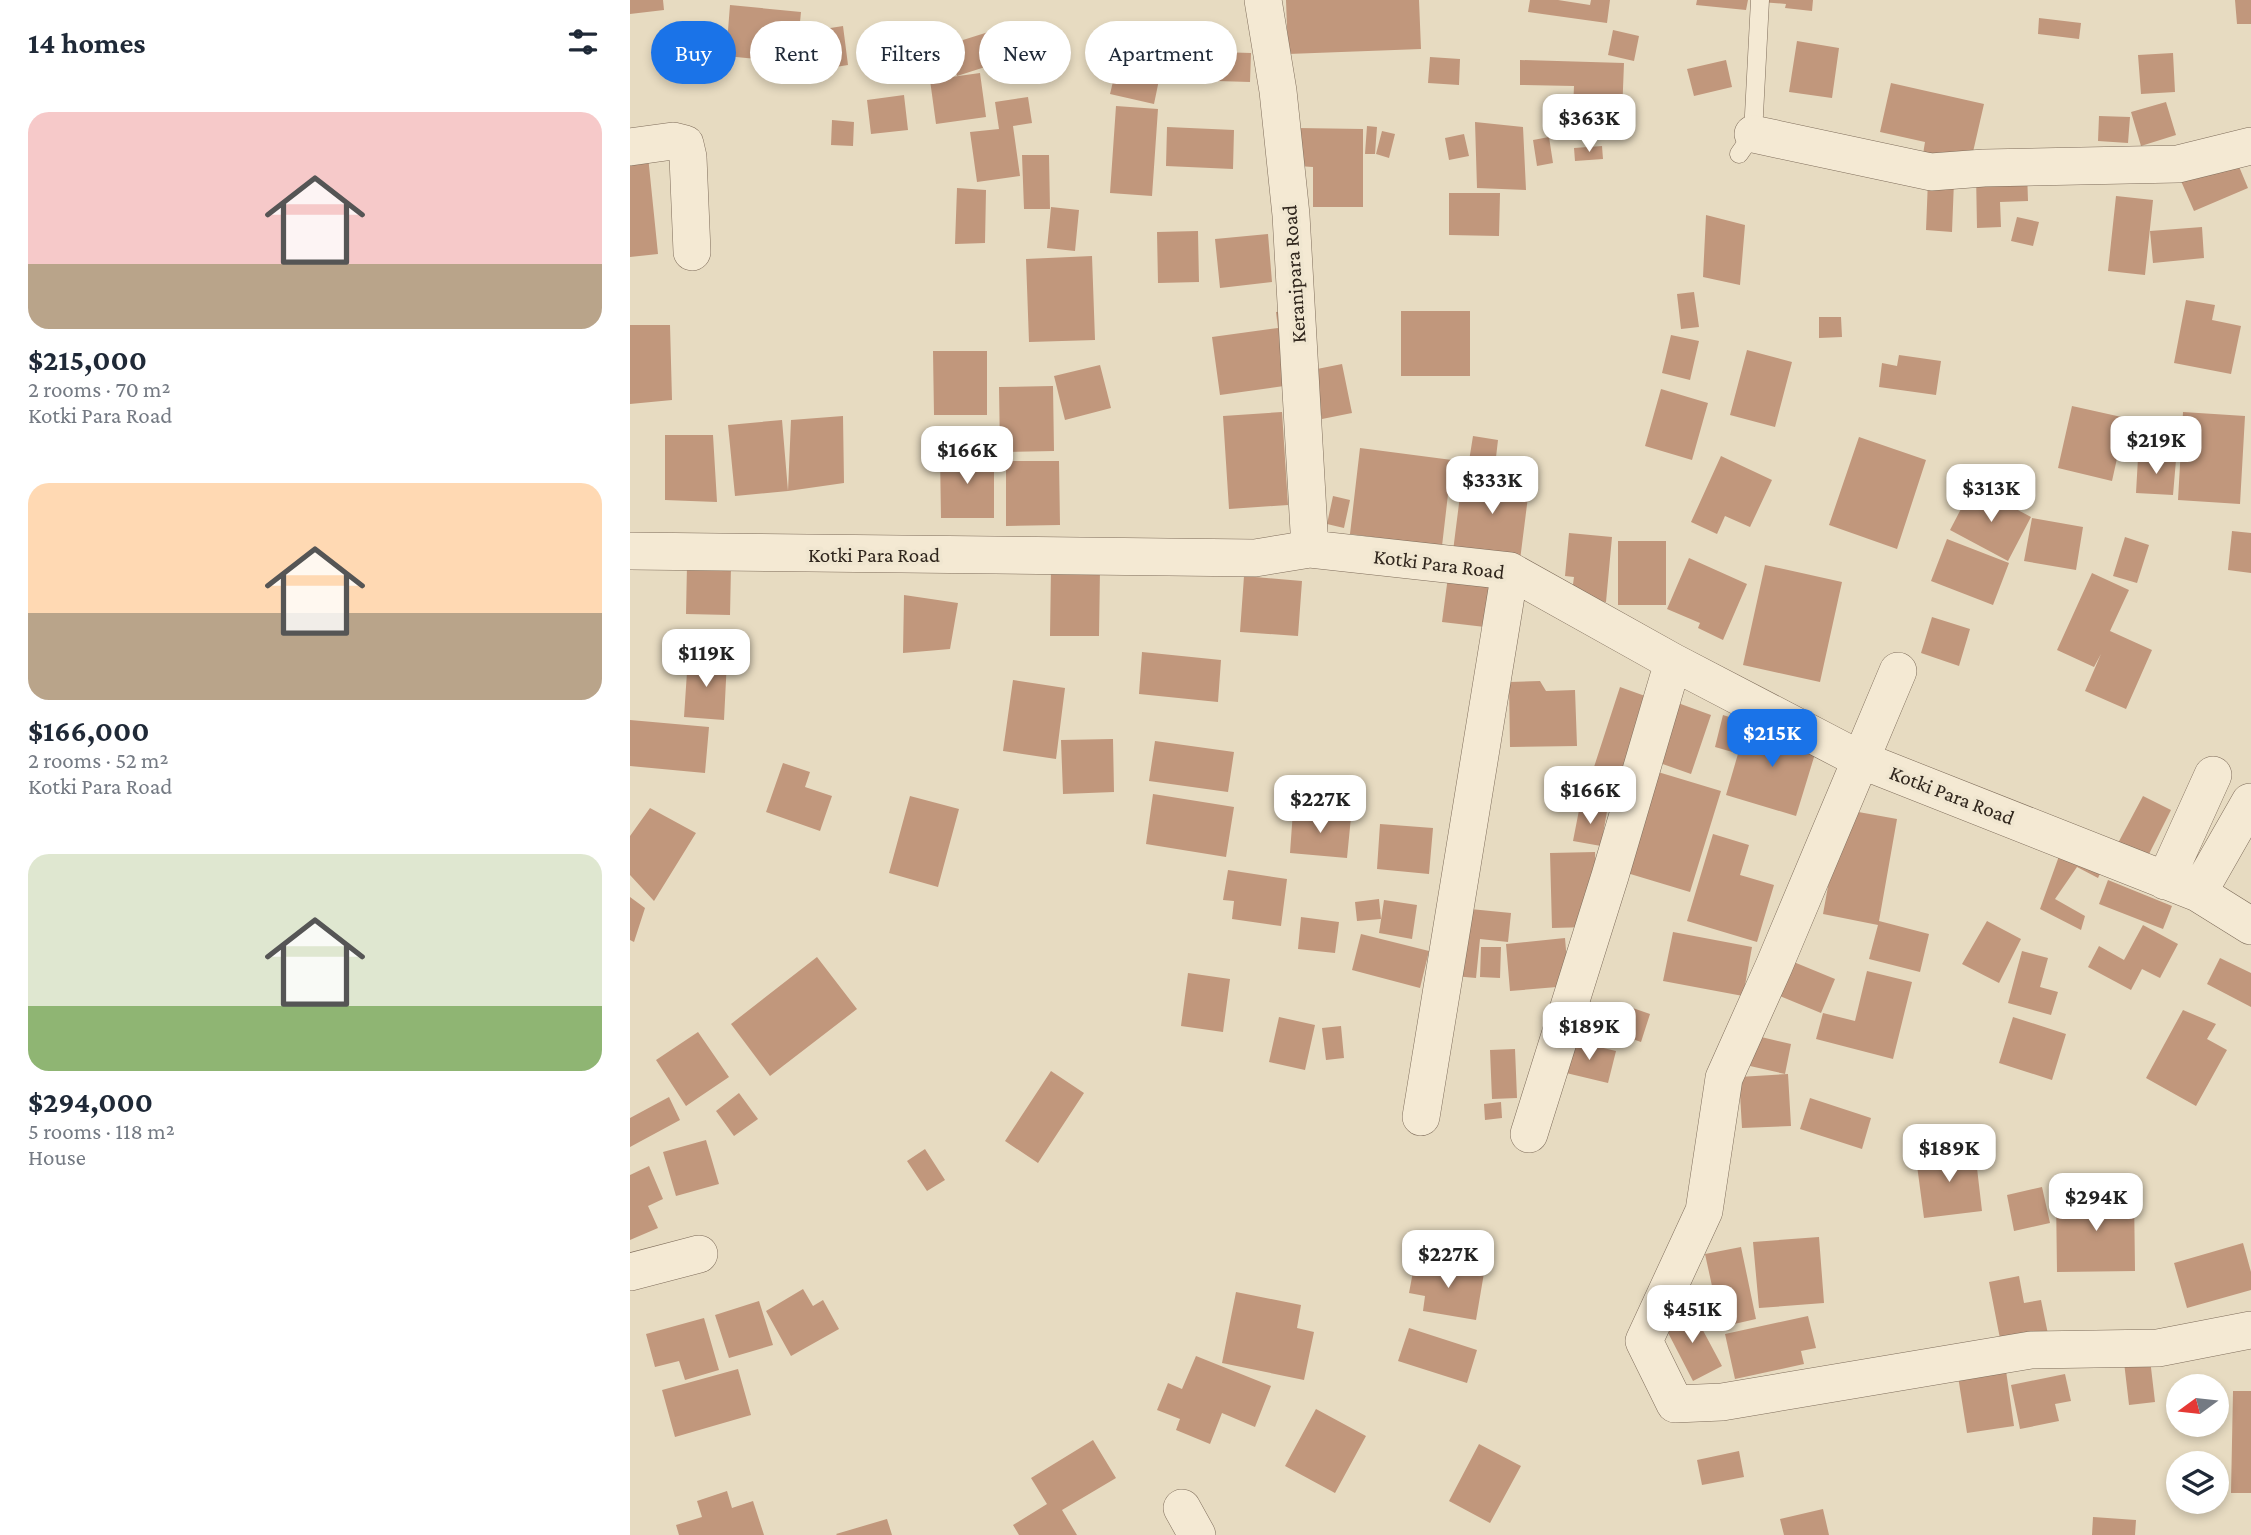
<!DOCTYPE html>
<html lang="en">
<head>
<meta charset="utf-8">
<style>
	body { margin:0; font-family:"Crimson Pro",serif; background:#f2f2f3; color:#1f2937; height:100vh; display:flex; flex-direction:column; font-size:26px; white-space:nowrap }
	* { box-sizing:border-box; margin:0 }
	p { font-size:23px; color:#747a83 }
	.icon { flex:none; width:38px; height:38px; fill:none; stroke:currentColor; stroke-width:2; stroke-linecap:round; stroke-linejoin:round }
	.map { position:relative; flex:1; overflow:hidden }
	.side { display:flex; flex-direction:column; background:#fff; width:630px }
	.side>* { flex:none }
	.guide { position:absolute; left:21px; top:21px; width:665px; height:63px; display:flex; gap:14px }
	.needle { width:46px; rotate:255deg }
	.buttons { position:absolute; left:1536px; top:1374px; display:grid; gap:14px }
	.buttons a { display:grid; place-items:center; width:63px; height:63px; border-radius:50%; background:#fff; box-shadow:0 4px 10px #0003; font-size:35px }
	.price { position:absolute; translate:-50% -60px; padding:0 16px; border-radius:14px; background:#fff; color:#222; font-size:23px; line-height:46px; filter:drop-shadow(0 2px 4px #0008) }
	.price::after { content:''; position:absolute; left:50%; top:42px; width:21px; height:16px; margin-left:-10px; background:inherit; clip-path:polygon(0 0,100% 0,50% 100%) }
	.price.current { background:#1a73e8; color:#fff }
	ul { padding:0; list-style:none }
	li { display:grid; align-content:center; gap:14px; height:371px; padding:0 28px }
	li span { display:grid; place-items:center; height:217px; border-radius:21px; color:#555 }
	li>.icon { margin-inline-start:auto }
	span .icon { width:126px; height:126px; fill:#fffc; stroke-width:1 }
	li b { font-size:30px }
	h2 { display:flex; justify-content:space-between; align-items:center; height:84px; padding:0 28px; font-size:30px }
	.chip { padding:0 24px; border-radius:32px; background:#fff; box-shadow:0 4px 10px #0003; font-size:24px; line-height:63px }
	.chip.current { background:#1a73e8; color:#fff }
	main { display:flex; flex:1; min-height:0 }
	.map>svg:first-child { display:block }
	.building { fill:#c1977c }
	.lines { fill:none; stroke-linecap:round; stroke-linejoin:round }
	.lane-casing { stroke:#7f6d5b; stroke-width:19 }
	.street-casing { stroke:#7f6d5b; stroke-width:38 }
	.lane { stroke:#f4e9d3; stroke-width:18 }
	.street { stroke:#f4e9d3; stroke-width:37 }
	.labels { text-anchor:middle; stroke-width:7; stroke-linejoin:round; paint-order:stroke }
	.street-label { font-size:21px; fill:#30261d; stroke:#f0e6d0 }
</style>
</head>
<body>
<main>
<section class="side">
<h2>14 homes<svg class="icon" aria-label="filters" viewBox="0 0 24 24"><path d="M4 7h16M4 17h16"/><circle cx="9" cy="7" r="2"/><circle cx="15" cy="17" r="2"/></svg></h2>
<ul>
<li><span style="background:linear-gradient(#f6c9c9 70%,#b9a48a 0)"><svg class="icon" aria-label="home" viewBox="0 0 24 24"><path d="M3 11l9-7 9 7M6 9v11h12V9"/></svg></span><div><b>$215,000</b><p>2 rooms · 70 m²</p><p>Kotki Para Road</p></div></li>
<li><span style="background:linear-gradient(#ffd9b3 60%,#b9a48a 0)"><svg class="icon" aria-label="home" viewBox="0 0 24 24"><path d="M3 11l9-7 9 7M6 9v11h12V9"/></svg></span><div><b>$166,000</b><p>2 rooms · 52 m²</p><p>Kotki Para Road</p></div></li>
<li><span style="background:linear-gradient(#dfe7d0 70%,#8fb573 0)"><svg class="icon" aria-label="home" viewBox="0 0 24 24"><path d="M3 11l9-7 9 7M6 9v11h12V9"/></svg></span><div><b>$294,000</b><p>5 rooms · 118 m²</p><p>House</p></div></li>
</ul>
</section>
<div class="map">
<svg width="1621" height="1535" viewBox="0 0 1621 1535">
	<rect width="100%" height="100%" fill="#e7dbc1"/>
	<path class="building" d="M0,0h33l1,10 -34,4z
		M656,0h133l2,49 -133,5z
		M900,0h28l32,5 1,-5h19l-3,23 -79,-11z
		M1067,0h51l-2,10 -50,-5z
		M1131,0h52l-1,11 -27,-3 1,-4 -25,-2z
		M1605,0h16v24h-14z
		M100,5l71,7 -5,51 -70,-7z
		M1409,18l42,5 -2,16 -41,-5z
		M213,26l5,39 -43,7 -6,-39z
		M368,29l9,31 -50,16 -10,-31z
		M983,30l26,6 -5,25 -26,-6z
		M1167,41l42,7 -7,50 -43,-6z
		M556,51l65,2 -1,29 -65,-2z
		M1543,53l2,39 -34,2 -3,-39z
		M800,57l30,2 -1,26 -31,-2z
		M890,60l104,3 -2,51 -30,-1 -1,19h-19l2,-46 -54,-1z
		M1096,60l6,27 -38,9 -7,-27z
		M487,65l43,10 -6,29 -44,-10z
		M350,73l6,44 -50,7 -6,-44z
		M1261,83l93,21 -14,61 -47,-11 2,-12 -45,-10z
		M274,95l4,35 -37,4 -4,-34z
		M398,97l4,26 -19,3 7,50 -43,6 -7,-50 29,-3 -4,-27z
		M1536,102l10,33 -35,11 -10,-34z
		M486,106l42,3 -6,87 -42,-3z
		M1469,116l31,1 -2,26 -30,-2z
		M202,120l22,2 -1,24 -22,-1z
		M845,122l48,5 3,63 -49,-2z
		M737,126l10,1 -2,27h-10z
		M537,127l67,3 -1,39 -67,-3z
		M667,128l66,1v78h-50v-40l-16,-1z
		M752,131l13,3 -6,24 -13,-4z
		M834,134l5,22 -20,4 -4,-22z
		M919,137l4,26 -16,3 -4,-26z
		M972,146l1,13 -28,2 -1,-13z
		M392,155h27l1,54h-26z
		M18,156l10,98 -28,3v-99z
		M1605,157l13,31 -54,23 -13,-30z
		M1397,171l1,30 -28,1 1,25 -24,1 -1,-55z
		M1298,180l26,1 -2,51 -26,-2z
		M327,188l29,2 -1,53 -30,1z
		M819,193h51l-1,43 -50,-1z
		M1486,196l37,4 -8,75 -37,-4z
		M421,207l28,3 -4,41 -28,-3z
		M1076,215l39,10 -5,60 -37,-8z
		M1387,217l22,5 -6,24 -22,-5z
		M1572,227l2,31 -51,5 -3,-32z
		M568,231l1,51 -41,1 -1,-51z
		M638,234l4,48 -52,6 -5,-49z
		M462,256l3,84 -66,2 -3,-83z
		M1064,292l5,35 -18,2 -4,-35z
		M1556,300l29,5 -3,15 29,6 -10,48 -57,-11z
		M657,311l11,73 -78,11 -8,-58 66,-9 -2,-16z
		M771,311h69v65h-69z
		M1189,317h22l1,20 -23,1z
		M0,325h40l2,75 -42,4z
		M1041,335l28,6 -9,39 -28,-7z
		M1117,350l45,12 -17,65 -45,-12z
		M303,351h54v64h-53z
		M1269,355l42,6 -5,34 -57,-8 3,-24 15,3z
		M712,364l10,49 -30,6 -10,-49z
		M470,365l11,43 -46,12 -11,-44z
		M423,386l1,65 -54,1 -1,-65z
		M1031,389l47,14 -16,57 -47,-14z
		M1442,406l54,12 -14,63 -54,-13z
		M652,412l6,93 -59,4 -6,-93z
		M1553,412l62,4 -5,88 -62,-4z
		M213,416l1,67 -56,8 -53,5 -7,-71 54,-5 6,71 3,-71z
		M35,435h48l4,67 -52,-2z
		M843,436l25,4 -3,26 -26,-5z
		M1229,437l67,23 -29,89 -68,-24z
		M730,448l92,12 -10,86 -92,-12z
		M364,453v65h-53l-1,-64z
		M1091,456l51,24 -22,47 -25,-11 -8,18 -26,-12z
		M1508,458l38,2 -3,35 -37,-2z
		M376,461h53l1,64 -54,1z
		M834,464l67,9 -12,95 -67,-9z
		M1343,486l58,31 -23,44 -58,-31z
		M703,496l17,4 -6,28 -17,-4z
		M1402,518l51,9 -7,43 -52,-9z
		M1602,531l19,2v40l-23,-3z
		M939,533l43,4 -6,65 -35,-3 3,-22 -9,-1z
		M1495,537l24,8 -12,38 -24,-7z
		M1317,539l62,24 -16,42 -62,-24z
		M988,541h48v64h-48z
		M1059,558l58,26 -24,56 -25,-12 2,-5 -33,-14z
		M57,565l44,1 -1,49 -44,-1z
		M1135,565l77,17 -22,100 -77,-17z
		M421,568l49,1 -1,67h-49z
		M819,569l43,5 -7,53 -43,-5z
		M1462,573l37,17 -19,41 42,19 -26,59 -41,-18 16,-37 -7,13 -37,-17z
		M614,576l58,5 -4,55 -58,-4z
		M274,595l54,8 -8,46 -47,4z
		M1302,617l38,12 -11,37 -38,-13z
		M512,652l79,8 -3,42 -79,-8z
		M58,657l39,3 -3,60 -40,-3z
		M383,680l52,8 -9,71 -53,-8z
		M910,681l6,10 29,-1 2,56 -67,1 -1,-65z
		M990,687l39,14 -26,79 -39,-13z
		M1048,703l33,12 -20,59 -34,-12z
		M1093,715l22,7 -9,31 -21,-6z
		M0,720l79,7 -4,46 -75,-7z
		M1117,723l71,21 -22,72 -70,-21z
		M483,739l1,53 -51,2 -2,-54z
		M525,741l79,11 -6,40 -79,-11z
		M153,763l27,9 -5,15 27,9 -12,35 -54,-19z
		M1028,772l63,19 -31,101 -63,-19z
		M523,794l81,13 -8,50 -80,-13z
		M280,796l49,13 -21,78 -49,-14z
		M1513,796l28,14 -25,50 -29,-15z
		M950,805l27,6 -6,35 -28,-5z
		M20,808l46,25 -42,68 -24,-26v-39z
		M1212,809l55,10 -18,102 50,13 -9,38 -51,-13 9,-34 -55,-11z
		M663,811l58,6 -4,41 -57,-5z
		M750,824l53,4 -4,46 -52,-5z
		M1083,834l36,11 -9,30 34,10 -17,57 -70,-21z
		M1433,845l42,18 -7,15 -21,-11 -22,32 30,17 -4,14 -41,-21z
		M965,852l2,50 -9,25 -36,1 -2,-75z
		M598,870l59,9 -6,47 -49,-7 2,-18 -11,-1z
		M1478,880l64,26 -9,23 -64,-25z
		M0,897l15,11 -11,34 -4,-2z
		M749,899l2,20 -24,2 -2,-19z
		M754,900l33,5 -5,34 -33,-6z
		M830,908l51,5 -3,29 -28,-3 -4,39 -22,-2z
		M671,917l38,5 -4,31 -37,-4z
		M1357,921l34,18 -22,44 -37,-19z
		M1513,925l35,19 -18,34 -18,-9 -11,21 -43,-23 11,-21 25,14z
		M1043,932l79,15 -9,49 -80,-15z
		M731,934l68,17 -9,37 -68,-18z
		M935,938l4,48 -59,5 -4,-47z
		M851,947h20l-1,31 -20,-1z
		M1392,951l26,7 -8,29 18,5 -7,23 -43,-12z
		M187,957l40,52 -87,67 -39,-52z
		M1154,958l51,21 -14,34 -51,-21z
		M1590,958l31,15v34l-44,-23z
		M1237,971l45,11 -19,77 -77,-20 7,-26 32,8z
		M558,973l42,6 -7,53 -42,-6z
		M994,1005l26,9 -9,28 -26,-9z
		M1553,1010l33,14 -9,15 20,11 -31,56 -50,-28z
		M649,1017l36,8 -10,45 -36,-8z
		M1383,1017l53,17 -14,46 -53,-17z
		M711,1026l3,32 -18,2 -4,-32z
		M68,1032l31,45 -43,29 -30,-46z
		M1127,1036l34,8 -6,30 -35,-8z
		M940,1040l46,11 -8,32 -46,-11z
		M885,1049l2,49 -25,1 -2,-49z
		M421,1071l33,22 -46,70 -33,-22z
		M1158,1074l3,52 -49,2 -3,-51z
		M109,1093l19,26 -24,17 -18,-25z
		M39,1097l11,23 -50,27v-29z
		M1180,1098l61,20 -9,31 -62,-20z
		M871,1102l1,16 -17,2 -1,-16z
		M76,1140l13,44 -43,12 -13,-44z
		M295,1149l20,31 -18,11 -20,-30z
		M1345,1151l7,60 -58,7 -8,-60z
		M19,1166l14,33 -15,7 10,22 -28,12v-65z
		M1412,1187l8,36 -36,8 -7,-36z
		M1504,1194l1,77 -78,1 -1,-77z
		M1189,1237l5,66 -65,5 -6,-66z
		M1613,1243l8,29v18l-64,18 -13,-45z
		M1111,1247l15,72 -35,8 -16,-73z
		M785,1261l69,12 -8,47 -53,-9 2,-15 -16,-3z
		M1389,1276l5,27 17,-3 8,39 -47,10 -13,-67z
		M173,1289l10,17 10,-6 16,29 -48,27 -25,-45z
		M606,1292l65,13 -4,23 17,4 -10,48 -82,-17z
		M129,1301l14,44 -44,13 -14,-43z
		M1061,1308l31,58 -29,15 -30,-58z
		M1178,1316l8,32 -15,3 3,13 -69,15 -10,-45z
		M74,1318l15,52 -34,10 -6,-19 -24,6 -9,-33z
		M779,1328l68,22 -10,33 -69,-22z
		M566,1356l75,30 -16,41 -33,-14 -12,31 -34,-14 4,-11 -23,-9 11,-27 14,6z
		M1374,1357l10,69 -47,7 -11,-69z
		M1520,1359l5,43 -26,3 -5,-43z
		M108,1369l13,46 -76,22 -13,-47z
		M1435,1374l6,27 -16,3 4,17 -39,8 -9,-44z
		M1603,1391h18v102h-20z
		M686,1409l50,27 -31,57 -50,-27z
		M463,1440l23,38 -54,32 15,25h-58l-6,-10 34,-21 -16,-26z
		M849,1444l42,22 -31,57 -41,-22z
		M1109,1451l5,26 -42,8 -5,-25z
		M97,1491l5,17 21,-7 11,34h-85l-3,-10 26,-8 -5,-16z
		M1193,1509l6,26h-45l-4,-16z
		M1463,1517l43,3 -1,15h-43z
		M257,1519l5,16h-55l-1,-1z"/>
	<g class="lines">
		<defs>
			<path id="lane" d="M1109,154l14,-20 7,-134"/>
			<path id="street" d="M633,0l15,91 13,124 19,334
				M1123,134l178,38 53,-4 194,-4 73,-18
				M0,147l43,-6 12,3 3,13 4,95
				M0,551l625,7 55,-9 200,22 163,91 188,98 337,133 53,33
				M1268,671l-124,295 -50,112 -20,133 -60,130 31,63 47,-2 309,-52 127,-2 93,-18
				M1535,881l48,-106
				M1568,893l52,-91
				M791,1117l89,-546
				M899,1134l81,-258 63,-214
				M0,1272l69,-18
				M552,1508l15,27"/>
		</defs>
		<use href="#lane" class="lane-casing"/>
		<use href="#street" class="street-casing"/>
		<use href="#lane" class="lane"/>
		<use href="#street" class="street"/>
	</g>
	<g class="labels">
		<g class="street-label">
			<text transform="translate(664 274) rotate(-94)" y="7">Keranipara Road</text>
			<text x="244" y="562">Kotki Para Road</text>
			<text transform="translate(809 564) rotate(7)" y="7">Kotki Para Road</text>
			<text transform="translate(1322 795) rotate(21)" y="7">Kotki Para Road</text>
		</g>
	</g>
</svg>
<div class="buttons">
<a><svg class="needle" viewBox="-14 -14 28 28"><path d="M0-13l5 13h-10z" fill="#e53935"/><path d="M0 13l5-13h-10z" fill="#747a83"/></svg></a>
<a><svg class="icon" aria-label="layers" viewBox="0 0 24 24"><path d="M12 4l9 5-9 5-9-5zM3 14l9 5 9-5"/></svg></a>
</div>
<b class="price" style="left:959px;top:154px">$363K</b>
<b class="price" style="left:1526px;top:476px">$219K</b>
<b class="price" style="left:337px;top:486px">$166K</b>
<b class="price" style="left:862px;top:516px">$333K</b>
<b class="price" style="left:1361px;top:524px">$313K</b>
<b class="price" style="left:76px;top:689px">$119K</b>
<b class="price current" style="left:1142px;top:769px">$215K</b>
<b class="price" style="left:960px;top:826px">$166K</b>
<b class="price" style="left:690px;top:835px">$227K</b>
<b class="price" style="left:959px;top:1062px">$189K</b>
<b class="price" style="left:1319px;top:1184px">$189K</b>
<b class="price" style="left:1466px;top:1233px">$294K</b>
<b class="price" style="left:818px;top:1290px">$227K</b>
<b class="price" style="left:1062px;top:1345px">$451K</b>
<div class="guide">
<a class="chip current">Buy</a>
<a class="chip">Rent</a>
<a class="chip">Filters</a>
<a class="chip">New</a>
<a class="chip">Apartment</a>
</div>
</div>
</main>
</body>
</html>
